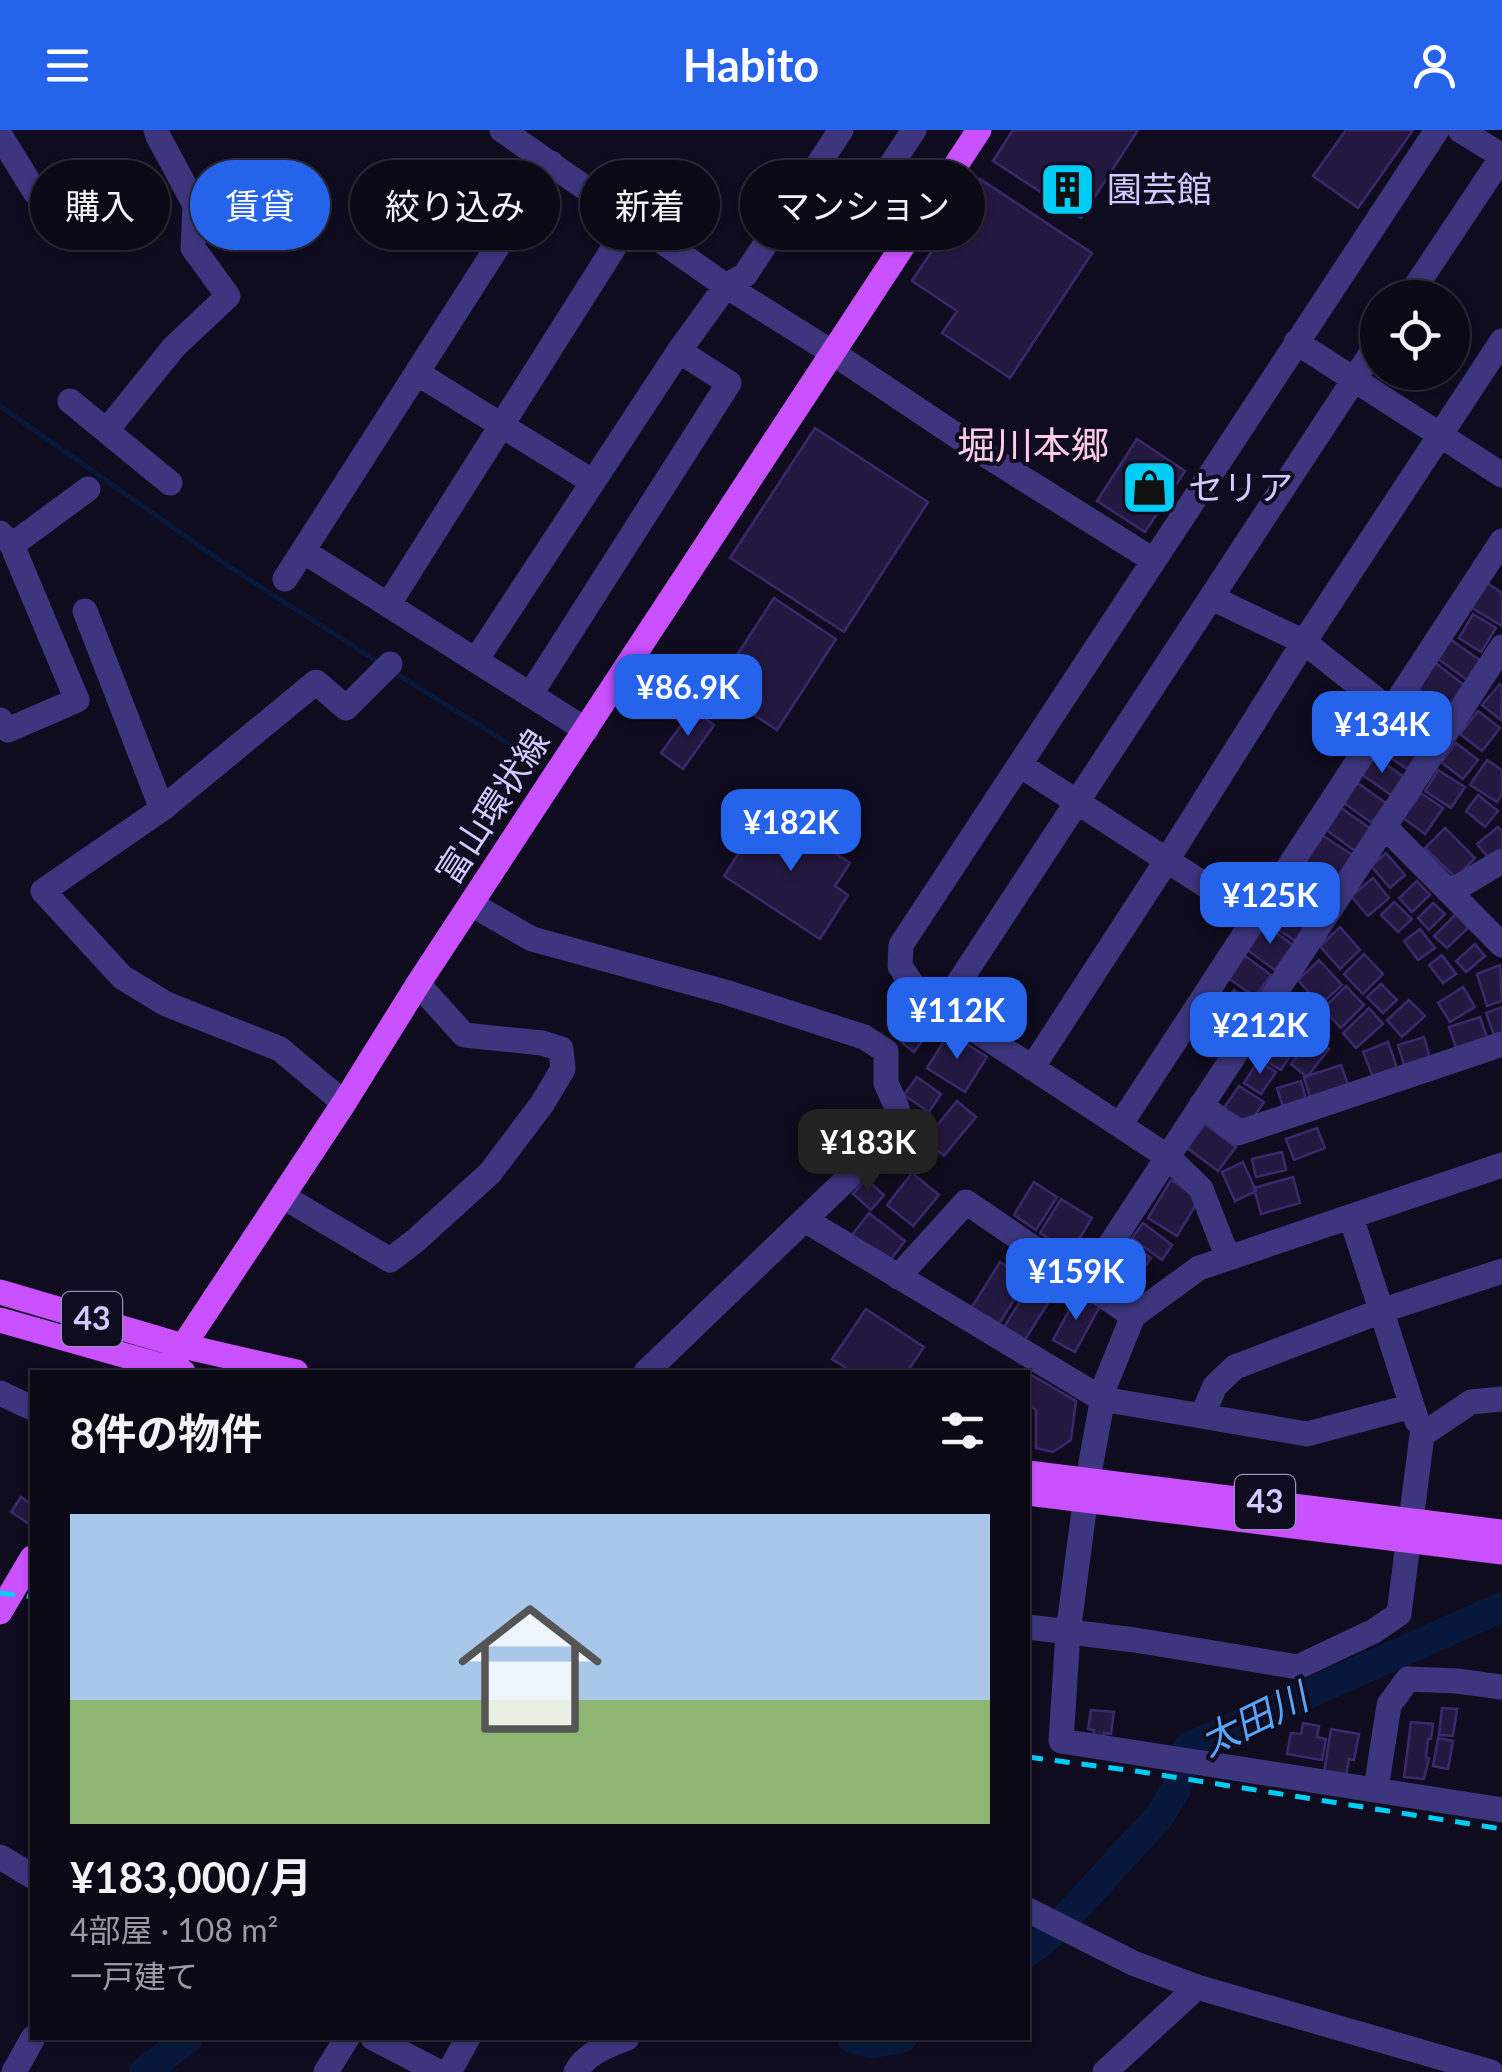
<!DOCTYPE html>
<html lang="ja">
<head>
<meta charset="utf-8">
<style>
	body { margin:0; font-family:Lato,"Noto Sans JP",sans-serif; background:#1a1724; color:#f1f3f6; height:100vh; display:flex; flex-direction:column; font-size:38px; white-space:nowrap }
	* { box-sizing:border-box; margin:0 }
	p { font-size:32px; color:#9a9aa1 }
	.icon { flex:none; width:55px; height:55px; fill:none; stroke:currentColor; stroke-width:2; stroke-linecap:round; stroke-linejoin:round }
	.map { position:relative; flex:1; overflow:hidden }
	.side { position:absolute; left:30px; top:1240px; width:1000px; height:670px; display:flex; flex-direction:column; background:#0c0917; border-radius:0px; box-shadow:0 2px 8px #0004,0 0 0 2px #2c2a36 }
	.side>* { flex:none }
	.banner { position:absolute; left:30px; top:30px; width:1000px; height:90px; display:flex; gap:20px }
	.buttons { position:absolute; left:1360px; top:150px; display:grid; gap:20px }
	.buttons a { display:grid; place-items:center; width:110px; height:110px; border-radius:50%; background:#0c0917; box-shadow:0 2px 8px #0004,0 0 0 2px #2c2a36; font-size:50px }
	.price { position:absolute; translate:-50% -85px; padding:0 22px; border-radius:20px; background:#2563eb; color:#fff; font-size:32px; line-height:65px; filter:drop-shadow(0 2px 5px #0008) }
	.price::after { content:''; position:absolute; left:50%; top:60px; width:30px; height:22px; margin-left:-15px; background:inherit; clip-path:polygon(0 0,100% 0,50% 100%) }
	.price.current { background:#222; color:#fff }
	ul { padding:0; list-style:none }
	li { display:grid; align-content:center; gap:20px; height:530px; padding:0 40px }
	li+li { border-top:2px solid #2c2a36 }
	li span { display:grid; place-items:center; height:310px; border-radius:0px; color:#555 }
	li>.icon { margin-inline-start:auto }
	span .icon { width:180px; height:180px; fill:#fffc; stroke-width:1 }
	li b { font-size:42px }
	h2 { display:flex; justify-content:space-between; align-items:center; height:120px; padding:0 40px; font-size:42px }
	.pill { padding:0 35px; border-radius:45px; background:#0c0917; box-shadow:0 2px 8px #0004,0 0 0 2px #2c2a36; font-size:35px; line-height:90px }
	.pill.current { background:#2563eb; color:#fff }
	header { display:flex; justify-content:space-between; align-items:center; height:130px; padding:0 40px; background:#2563eb; color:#fff; font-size:45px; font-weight:700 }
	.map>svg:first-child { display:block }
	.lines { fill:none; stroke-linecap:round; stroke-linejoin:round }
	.stream { stroke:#08183c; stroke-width:5 }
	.river { stroke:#08183c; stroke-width:30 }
	.building { fill:#231840; stroke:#3b296d; stroke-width:2.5 }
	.minor { stroke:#3d367f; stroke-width:25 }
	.major { stroke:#c951ff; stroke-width:25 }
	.rail { stroke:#00cdf5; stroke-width:5; stroke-dasharray:15 12; stroke-linecap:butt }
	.labels { text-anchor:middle; stroke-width:8; stroke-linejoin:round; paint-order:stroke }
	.shield { fill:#100c1f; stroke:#9891bc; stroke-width:2.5 }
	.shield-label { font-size:32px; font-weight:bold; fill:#d3caff }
	.poi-label { font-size:35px; fill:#d3caff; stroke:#100c1f; text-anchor:start }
	.street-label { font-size:35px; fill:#d3caff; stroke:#100c1f }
	.neighbourhood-label { font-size:38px; fill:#ffcce9; stroke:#100c1f }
	.water-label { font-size:38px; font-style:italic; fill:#58a7ff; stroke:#100c1f }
</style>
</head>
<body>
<header><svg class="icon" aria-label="menu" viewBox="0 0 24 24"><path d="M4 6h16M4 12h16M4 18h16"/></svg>Habito<svg class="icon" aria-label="person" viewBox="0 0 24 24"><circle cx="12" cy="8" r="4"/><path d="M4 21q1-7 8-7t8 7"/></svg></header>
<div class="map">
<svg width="1502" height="1942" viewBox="0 0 1502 1942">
	<rect width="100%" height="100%" fill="#100c1f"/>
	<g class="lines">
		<path class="stream" d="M0,276l228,160 150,96
			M392,541l146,91"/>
		<path class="river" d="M1028,1822l24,-19 107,-116 17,-28 13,-42 313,-140
			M852,1908l20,5 30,-5
			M144,1942l44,-34"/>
	</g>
	<path class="building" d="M1013,0h125l-57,88 -88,-57z
		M1346,0h67l-55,78 -45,-32z
		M980,49l112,74 -82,125 -68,-45 15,-22 -45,-30z
		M815,298l113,74 -84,130 -114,-74z
		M1137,309l48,32 -40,61 -48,-31z
		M1484,451l18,12v33l-33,-20z
		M774,468l62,41 -59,91 -62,-41z
		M1473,484l23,14 -15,24 -22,-14z
		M1450,509l31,22 -14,19 -30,-22z
		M1434,532l33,25 -18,24 -33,-24z
		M1500,554l2,2 -1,34 -19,-15z
		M1414,564l29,22 -16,21 -29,-21z
		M693,579l21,16 -31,44 -22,-16z
		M1478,581l22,17 -18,23 -22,-17z
		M1394,597l28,21 -15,21 -29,-20z
		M1456,613l22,17 -15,19 -22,-17z
		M1374,626l30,21 -13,18 -30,-21z
		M1487,630l15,10v24l-5,8 -27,-17z
		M1438,640l27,17 -14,21 -26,-17z
		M1355,651l31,22 -14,20 -31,-22z
		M1421,663l22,15 -18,26 -22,-16z
		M1478,665l20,16 -13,16 -19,-16z
		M1340,677l31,22 -16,22 -30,-22z
		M768,679l82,54 -15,23 13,9 -28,44 -96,-63z
		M1498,697l4,4v20l-11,10 -14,-17z
		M1445,698l30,30 -19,20 -31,-30z
		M1319,703l35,23 -17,26 -35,-23z
		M1386,723l19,22 -15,13 -19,-22z
		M1298,735l34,21 -16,26 -34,-22z
		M1373,748l16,20 -21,18 -17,-20z
		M1417,751l13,14 -18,17 -13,-14z
		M1283,763l30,21 -18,27 -30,-21z
		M1394,772l18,17 -14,13 -17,-17z
		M1433,773l12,11 -16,16 -11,-12z
		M1457,783l13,13 -23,22 -13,-12z
		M1264,794l29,21 -18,25 -29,-21z
		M1340,797l20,23 -20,19 -20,-23z
		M1420,799l15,19 -17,12 -14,-19z
		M1475,814l10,12 -19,16 -10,-11z
		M1364,824l19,20 -20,20 -19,-20z
		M1244,825l27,20 -16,22 -28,-20z
		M1442,825l14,19 -13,9 -14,-18z
		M1319,830l23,25 -22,20 -22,-25z
		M1500,835l2,36 -15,5 -10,-32z
		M1381,854l16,16 -14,13 -16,-16z
		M1346,856l18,19 -23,23 -18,-19z
		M1463,857l12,20 -25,15 -12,-19z
		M1234,860l17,12 -13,18 -17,-13z
		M1409,870l16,16 -23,21 -15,-17z
		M1502,877v25l-8,3 -8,-22z
		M1289,878l23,17 -17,23 -23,-17z
		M1369,878l14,16 -27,24 -13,-15z
		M919,886l14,11 -19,25 -14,-11z
		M1480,887l9,26 -31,11 -9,-27z
		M949,903l38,24 -22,35 -38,-24z
		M1312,906l17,13 -22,28 -16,-13z
		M1271,907l22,14 -12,19 -22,-13z
		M1424,907l6,21 -26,7 -6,-20z
		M1388,912l9,26 -24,9 -10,-25z
		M1258,931l18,11 -15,22 -17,-11z
		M1341,935l8,23 -38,13 -7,-24z
		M917,947l24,17 -12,18 -25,-17z
		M1301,951l6,22 -23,7 -7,-22z
		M1239,956l25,16 -15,22 -25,-16z
		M957,971l19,16 -32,39 -19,-16z
		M1205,994l31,23 -18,24 -31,-23z
		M1317,998l8,20 -31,12 -8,-21z
		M898,1007l15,13 -19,22 -15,-12z
		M1282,1022l4,18 -30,7 -4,-18z
		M1243,1032l13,29 -21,10 -13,-29z
		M912,1043l27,22 -26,31 -26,-21z
		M1293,1047l7,26 -39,11 -7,-26z
		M866,1049l18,16 -13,15 -18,-16z
		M1171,1050l29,18 -23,38 -29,-18z
		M1034,1052l23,15 -21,33 -22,-15z
		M1061,1069l31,19 -21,35 -31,-20z
		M869,1083l36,28 -17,22 -36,-28z
		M1143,1093l29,22 -10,15 -30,-22z
		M1130,1113l21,15 -19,26 -21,-14z
		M1000,1132l27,17 -30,48 -27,-17z
		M1039,1141l21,13 -37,59 -21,-13z
		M1078,1164l22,12 -25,46 -22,-12z
		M866,1179l58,38 -17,25h-54l-21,-13z
		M1028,1243l48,28 -5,39 -18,12 -17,-4v-38l-8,-6z
		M21,1367l11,8v21l-21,-14z
		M1442,1578l15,1 -4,27 -14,-1z
		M1091,1580l23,2 -3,22 -7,-1v4l-11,-1 1,-6 -6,-1z
		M1411,1592l22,2 -2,15h-3l-2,18 3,1 -5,21 -20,-2z
		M1303,1593l16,3 -2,11 9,2 -4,21 -35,-6 4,-21 10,1z
		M1331,1599l28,5 -5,26 -5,-1 -3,16 -22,-3z
		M1438,1608l15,3 -5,28 -15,-3z"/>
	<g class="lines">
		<path class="minor" d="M502,0l224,156 107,67 151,101 169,106
			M1460,0l42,26
			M0,5l35,57
			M816,39l96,64
			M866,73l48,-73
			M1408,168l94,-141
			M1296,212l206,133
			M417,243l176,109
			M70,271l100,82
			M107,300l67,-83 54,-51 -35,-48 2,-43 -37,-69 -2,-6
			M0,403l12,12 65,155 -69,30 -8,-10
			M12,415l76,-56
			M303,421l283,179
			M285,449l266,-416
			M1212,468l92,44 87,69
			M388,475l244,-386
			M85,481l77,198
			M476,530l203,-309 47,-65 19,-11 96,-145
			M530,565l199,-312 -50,-32
			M1020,635l236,153
			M1384,696l118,119
			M1450,762l52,-31
			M471,774l61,35 193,53 139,45 22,14v32l11,25 -11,25 -38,45 -202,194
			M942,878l436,-665
			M1032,938l135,-208 137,-218 198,-301
			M344,973l-64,-54 -114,-45 -44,-27 -79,-86 119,-82 154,-127 30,26 44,-44
			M1201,975l37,28 264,-89
			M1120,995l382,-584
			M1502,1035l-303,103 -66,48 -28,69 -17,95 -20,153 -7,108 441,69
			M282,1066l108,64 25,-19 75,-68 52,-69 21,-35 -2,-20 -19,-6 -78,-8 -46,-51
			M1351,1087l66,204
			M805,1090l297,179 205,35 105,-28
			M1228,1128l-27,-69 -33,-32 -251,-165 -17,-26 1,-21 536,-815
			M898,1147l68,-75 167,114
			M1085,1153l417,-636
			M0,1263l32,15
			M1202,1286l13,-30 20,-19 146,-56 121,-40
			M1028,1497l107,13 163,27 76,-36 25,-17 23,-179 49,-33 31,-3
			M1376,1659l13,-84 19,-26 49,2 45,6
			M0,1727l32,19
			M1028,1780l105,53 64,24 294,85
			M373,1908l66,34
			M14,1942l19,-34
			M326,1942l21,-34
			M449,1942l19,-34
			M576,1942c10,-19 32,-26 51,-34
			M1105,1942l92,-85"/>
		<path class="major" d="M0,1162l183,54 113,26
			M0,1190l183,52
			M166,1242l178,-269 74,-119 561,-854
			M1028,1343l474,59
			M1028,1363l474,59
			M0,1482l32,-54"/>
		<path class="rail" d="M0,1463l32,4
			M1028,1627l114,15 360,57"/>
	</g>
	<defs>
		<symbol id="building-square" viewBox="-11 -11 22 22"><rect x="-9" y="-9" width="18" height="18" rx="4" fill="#00cdf5" stroke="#100c1f"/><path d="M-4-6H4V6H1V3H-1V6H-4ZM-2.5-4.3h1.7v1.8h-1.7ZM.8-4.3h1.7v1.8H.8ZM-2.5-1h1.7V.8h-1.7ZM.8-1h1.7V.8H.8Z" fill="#111"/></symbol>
		<symbol id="shop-square" viewBox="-11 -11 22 22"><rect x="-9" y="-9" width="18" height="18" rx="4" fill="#00cdf5" stroke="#100c1f"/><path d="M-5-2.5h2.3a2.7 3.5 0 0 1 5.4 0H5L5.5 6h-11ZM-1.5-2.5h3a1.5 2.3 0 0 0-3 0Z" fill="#111"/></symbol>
	</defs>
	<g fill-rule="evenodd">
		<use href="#building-square" x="1036" y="28" width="63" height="63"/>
		<use href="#shop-square" x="1118" y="326" width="63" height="63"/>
	</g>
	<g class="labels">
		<g class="shield">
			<rect x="62" y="1162" width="60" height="54" rx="8"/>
			<rect x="1235" y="1345" width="60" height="54" rx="8"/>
		</g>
		<g class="shield-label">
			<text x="92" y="1200">43</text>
			<text x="1265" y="1383">43</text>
		</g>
		<g class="poi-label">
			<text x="1107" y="72">園芸館</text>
			<text x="1188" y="370">セリア</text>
		</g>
		<g class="street-label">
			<text transform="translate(493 677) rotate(-57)" y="12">富山環状線</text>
		</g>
		<g class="neighbourhood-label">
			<text x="1033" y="329">堀川本郷</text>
		</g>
		<g class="water-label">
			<text transform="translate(1254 1590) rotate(-26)" y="13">太田川</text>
		</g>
	</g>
</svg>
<div class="buttons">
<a><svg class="icon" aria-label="locate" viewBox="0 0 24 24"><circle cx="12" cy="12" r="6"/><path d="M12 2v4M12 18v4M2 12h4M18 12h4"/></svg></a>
</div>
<b class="price" style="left:688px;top:609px">¥86.9K</b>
<b class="price" style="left:1382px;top:646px">¥134K</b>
<b class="price" style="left:791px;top:744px">¥182K</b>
<b class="price" style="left:1270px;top:817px">¥125K</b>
<b class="price" style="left:957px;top:932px">¥112K</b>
<b class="price" style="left:1260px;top:947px">¥212K</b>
<b class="price current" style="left:868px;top:1064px">¥183K</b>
<b class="price" style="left:1076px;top:1193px">¥159K</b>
<div class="banner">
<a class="pill">購入</a>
<a class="pill current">賃貸</a>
<a class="pill">絞り込み</a>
<a class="pill">新着</a>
<a class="pill">マンション</a>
</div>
<section class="side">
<h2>8件の物件<svg class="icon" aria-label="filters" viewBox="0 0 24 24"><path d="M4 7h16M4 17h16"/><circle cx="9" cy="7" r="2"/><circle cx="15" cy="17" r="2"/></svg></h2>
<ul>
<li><span style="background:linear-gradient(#a9c7e8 60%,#8fb573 0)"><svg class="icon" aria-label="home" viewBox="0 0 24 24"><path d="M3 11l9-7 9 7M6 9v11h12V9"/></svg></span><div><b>¥183,000/月</b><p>4部屋 · 108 m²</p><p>一戸建て</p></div></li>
</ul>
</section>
</div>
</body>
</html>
